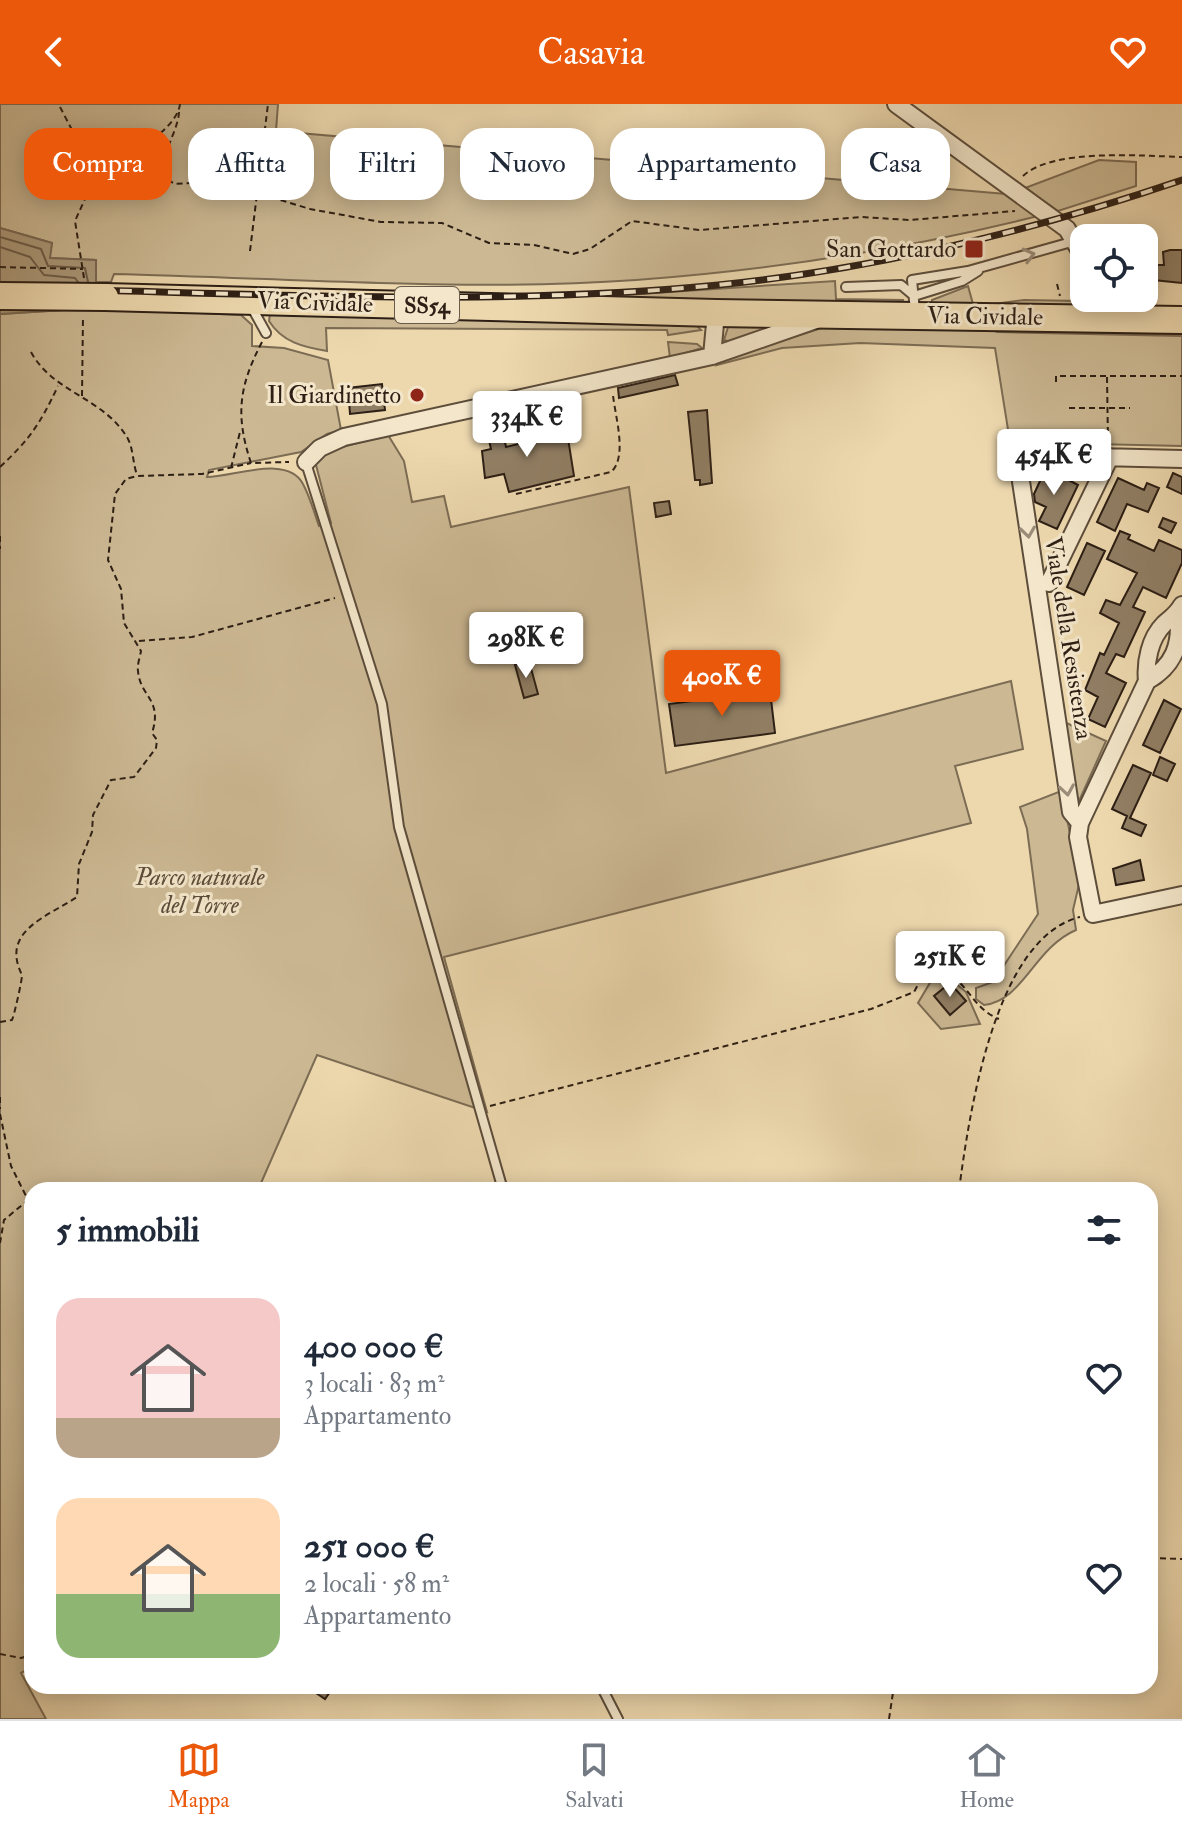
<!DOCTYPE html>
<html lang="it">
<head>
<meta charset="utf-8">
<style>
	body { margin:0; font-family:"IM FELL Double Pica",serif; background:#f2f2f3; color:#1f2937; height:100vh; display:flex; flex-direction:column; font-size:30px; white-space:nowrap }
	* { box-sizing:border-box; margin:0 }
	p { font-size:26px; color:#747a83 }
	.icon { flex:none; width:44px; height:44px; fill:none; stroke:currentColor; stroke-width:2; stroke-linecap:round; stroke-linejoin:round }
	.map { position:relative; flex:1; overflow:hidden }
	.sheet { position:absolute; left:24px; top:1078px; width:1134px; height:512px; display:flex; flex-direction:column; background:#fff; border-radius:24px; box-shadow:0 4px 20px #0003 }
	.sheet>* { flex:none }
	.top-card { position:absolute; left:24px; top:24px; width:1134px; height:72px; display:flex; gap:16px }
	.tools { position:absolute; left:1070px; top:120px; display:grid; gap:16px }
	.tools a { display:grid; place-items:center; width:88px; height:88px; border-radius:16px; background:#fff; box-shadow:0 4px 20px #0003; font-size:40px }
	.price { position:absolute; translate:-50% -68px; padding:0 18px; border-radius:8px; background:#fff; color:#222; font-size:26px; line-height:52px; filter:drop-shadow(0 2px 4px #0008) }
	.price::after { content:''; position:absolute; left:50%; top:48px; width:24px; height:18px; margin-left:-12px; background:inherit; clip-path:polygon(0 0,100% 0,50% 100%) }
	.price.on { background:#ea580c; color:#fff }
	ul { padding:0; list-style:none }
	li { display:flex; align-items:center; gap:24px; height:200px; padding:0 32px }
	li span { display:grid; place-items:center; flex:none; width:224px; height:160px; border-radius:24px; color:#555 }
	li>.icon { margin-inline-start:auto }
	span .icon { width:96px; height:96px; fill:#fffc; stroke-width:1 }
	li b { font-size:34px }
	h2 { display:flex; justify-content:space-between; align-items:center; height:96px; padding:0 32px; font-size:34px }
	.chip { padding:0 28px; border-radius:24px; background:#fff; box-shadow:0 4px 20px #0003; font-size:28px; line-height:72px }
	.chip.on { background:#ea580c; color:#fff }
	header { display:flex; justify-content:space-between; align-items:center; height:104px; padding:0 32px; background:#ea580c; color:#fff; font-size:36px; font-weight:600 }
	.tab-bar { display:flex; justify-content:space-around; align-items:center; height:112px; border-top:2px solid #e0e1e3; background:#fff; font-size:22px; color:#747a83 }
	.tab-bar a { display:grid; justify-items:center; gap:4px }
	.tab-bar .on { color:#ea580c }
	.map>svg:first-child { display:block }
	.green { fill:#ccb994; stroke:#7c6c54; stroke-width:2 }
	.water { fill:#ac997a; stroke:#796852; stroke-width:2 }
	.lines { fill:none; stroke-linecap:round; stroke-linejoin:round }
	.shore { stroke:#6c5c48; stroke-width:2 }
	.stream { stroke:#796852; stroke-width:4 }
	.building { fill:#917f65; stroke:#2d1f15; stroke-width:2 }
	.lane-casing { stroke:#5d4d3b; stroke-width:12 }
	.street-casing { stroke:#5d4d3b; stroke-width:20 }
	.primary-casing { stroke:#2d1f15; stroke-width:30 }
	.path { stroke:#2d1f15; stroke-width:2; stroke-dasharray:6 4; stroke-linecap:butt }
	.lane { stroke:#f3e6ca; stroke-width:8 }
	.street { stroke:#f3e6ca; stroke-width:16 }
	.primary { stroke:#edd8ae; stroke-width:26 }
	.rail-casing { stroke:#2d1f15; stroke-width:7 }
	.rail { stroke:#f3e6ca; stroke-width:4; stroke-dasharray:12; stroke-linecap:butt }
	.primary-bridge-casing { stroke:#2d1f15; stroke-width:30; stroke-linecap:butt }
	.primary-bridge { stroke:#edd8ae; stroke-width:26 }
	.oneway { stroke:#9a8c79 }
	.poi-dot { fill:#8f2418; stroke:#f3e6ca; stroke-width:3 }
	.labels { text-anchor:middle; stroke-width:6; stroke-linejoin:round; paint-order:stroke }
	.shield { fill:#f3e6ca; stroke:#685b4b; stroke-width:2 }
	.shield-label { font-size:22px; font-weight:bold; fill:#2d1f15 }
	.poi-label { font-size:24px; fill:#2d1f15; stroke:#f3e6ca; text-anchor:end }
	.street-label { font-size:24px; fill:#2d1f15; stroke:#f3e6ca }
	.park-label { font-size:24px; font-style:italic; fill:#5d4d3b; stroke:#f3e6ca }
</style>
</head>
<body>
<header><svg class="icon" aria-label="back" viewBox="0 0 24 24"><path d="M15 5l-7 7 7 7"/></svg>Casavia<svg class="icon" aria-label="heart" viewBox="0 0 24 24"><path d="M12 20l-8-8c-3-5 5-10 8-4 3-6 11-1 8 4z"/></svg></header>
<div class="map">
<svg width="1182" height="1615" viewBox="0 0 1182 1615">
	<rect width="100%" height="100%" fill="#edd8ae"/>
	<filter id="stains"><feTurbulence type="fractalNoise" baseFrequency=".0025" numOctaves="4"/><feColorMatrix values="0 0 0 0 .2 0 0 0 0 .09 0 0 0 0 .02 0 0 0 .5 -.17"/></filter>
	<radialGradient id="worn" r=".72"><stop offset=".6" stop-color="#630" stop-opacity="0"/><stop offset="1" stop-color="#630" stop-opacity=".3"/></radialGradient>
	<path class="green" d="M0,0h278l-2,27 730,63 32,22c-132,33 -266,54 -402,64 -173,12 -349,-2 -522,-6l-3,8h-15l-1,-22 -46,-2 3,-15 -52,-15z
		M1099,56l37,2v24l-78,25 -33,-23z
		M835,177l1,18 67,1 1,7 -340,-8z
		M968,182l5,18 5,2 46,-6 55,1 -9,9 -139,-4 1,-6z
		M96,204l145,7 11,10v21l32,2 44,12 13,70 -14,4 -26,18 -92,18 -2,7c26,0 81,-23 96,7 7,13 11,28 16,42l12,-3 -16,-62 12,-10 61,-16 16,26 8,41 32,-6 7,31 178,-40 37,286 345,-92 12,68 -68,17 16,57 -527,134 43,155 -170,-57 -59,135h-226v477l-11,6 25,46h-46v-1405z
		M270,210l421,6 10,10 -33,5 -1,-5 -341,-2 1,23c-24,-4 -45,-9 -58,-30z
		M785,218l-55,20 -6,-2 5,-16z
		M828,222l354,6v114l-172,-4 -15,-94 -135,-5 -78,5 -65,17 5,-6z
		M668,238l29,2 5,4 -32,10z
		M1062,617l44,20 -31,69z
		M1061,687l19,89 -7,30 3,20c-42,18 -53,71 -92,75l-8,-6v-11l17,-6 45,-68 -11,-85 -7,-22z
		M944,870l22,18 14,32 -39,5 -23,-26 16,-27z"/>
	<path class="water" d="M0,124l52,15 -2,15 46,2v48l-96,6z"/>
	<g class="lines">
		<path class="shore" d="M0,133l41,12 7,17 37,2 3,14
			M0,143l30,10 14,18 31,3 3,4"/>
		<path class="stream" d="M997,227l185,4"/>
	</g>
	<path class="building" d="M1170,146h12v33l-38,-4v-14h20l-1,-13z
		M675,271l3,10 -59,13 -1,-10z
		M382,280l3,26 -35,4 -2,-26z
		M707,306l5,73 -12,2v-5h-5l-7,-68z
		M499,311l7,32 61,-15 7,44 -65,16 -5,-18 -19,4 -3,-27 9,-2 -7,-30z
		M1046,364l32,17 -21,44 -18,-8 7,-14 -11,-5 -1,-8z
		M1173,369l9,4v17l-15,-7z
		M1118,374l26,12 3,-7 12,5 -11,24 -21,-8 -12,27 -18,-9z
		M669,397l2,13 -15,3 -2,-14z
		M1163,414l13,5 -5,10 -12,-6z
		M1120,427l10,4 -2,4 26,12 5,-11 23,10v13l-16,35 -23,-11 -10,20 12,5 -21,45 -8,-3 -10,19 20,10 -21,44 -17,-8 10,-22 -13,-7 15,-37 4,2 15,-32 -19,-10 6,-13 14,5 17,-32 -30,-14z
		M1087,439l18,8 -21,44 -17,-8z
		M529,557l9,33 -14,4 -9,-33z
		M770,587l5,42 -100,13 -6,-42z
		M1164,596l17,9 -21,44 -17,-8z
		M1160,653l15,7 -8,17 -14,-6z
		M1133,661l18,8 -21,45 16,7 -5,11 -19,-8 5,-12 -15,-7z
		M1140,756l4,20 -28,5 -3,-16z
		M950,879l16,18 -16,14 -16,-19z
		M320,1582h14l-9,13 -9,-6z"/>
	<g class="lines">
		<defs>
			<path id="lane" d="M846,183l55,-2 12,10
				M914,192l48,-15 16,-10
				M251,202l15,27
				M915,207l-3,-31 56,-9 107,-30
				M306,359l76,241 17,123 104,363
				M601,1582l17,33"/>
			<path id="street" d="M896,0l171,125 13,22 4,21
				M1089,194l3,20
				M712,252l4,-43
				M306,358l14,-14 24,-11 368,-81 104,-36
				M1049,479l61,-126
				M1182,501c-5,9 -10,12 -18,19 -14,14 -19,38 -17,57l-67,142 -2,14 15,77 89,-19
				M1147,577c27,-15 35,-37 31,-67
				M1080,719l-9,-11 -54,-357 165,4"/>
			<path id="primary" d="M105,193l611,16 466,7"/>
		</defs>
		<use href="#lane" class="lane-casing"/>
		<use href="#street" class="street-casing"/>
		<use href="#primary" class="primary-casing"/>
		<path class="path" d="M60,3l32,61
			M179,8c-1,24 -29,54 -5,72l20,-1 20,-15 21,-1 42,32 33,10 71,13 61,1 47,20 45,2 39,9 17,-5 42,-28 67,9 163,-13 48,3 105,-9
			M1023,72c29,-28 120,-20 159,-19
			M250,147l18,-147
			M0,163l83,2
			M84,174l-9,-57 14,-31 3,-19c11,-12 25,-13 39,-19 17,-7 47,-29 49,-48
			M1057,180l3,12
			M262,238c-23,44 -27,73 -11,121l38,-1
			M31,248c22,41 74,46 97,87 5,9 5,25 9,36
			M1107,273l1,66
			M1056,278v-6h126
			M82,292l1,-80
			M1069,304h61
			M0,363c30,-28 40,-43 58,-81
			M231,364l9,-36
			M516,390l95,-22c17,-15 4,-56 2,-77
			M0,432v13
			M139,537l53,-4 143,-39
			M0,918l12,-2c2,-4 10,-39 10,-45 -22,-44 25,-58 55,-78l2,-33 13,-32 1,-17 18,-35 23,-3 22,-29 1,-8 -5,-7c11,-34 -12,-36 -14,-62 -1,-6 2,-14 3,-20l-17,-28 -3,-34 -13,-29 7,-66 11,-15 11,-3 65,-2 49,-11
			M0,993v12
			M490,1002l381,-97 43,-17 7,-13 16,-9c30,6 33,38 62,49
			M0,1010l11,52 17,34 -24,20 -4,23
			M959,1086c10,-74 35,-252 121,-273
			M1150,1454l32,1
			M0,1550l21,4 11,-3
			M889,1615l5,-33"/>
		<use href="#lane" class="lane"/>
		<use href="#street" class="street"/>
		<use href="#primary" class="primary"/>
		<defs>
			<path id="rail" d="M0,184c238,4 480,20 718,-3 158,-16 314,-54 464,-105"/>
		</defs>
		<use href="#rail" class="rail-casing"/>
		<use href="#rail" class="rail"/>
		<defs>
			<path id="primary-bridge" d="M0,192l105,1"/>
		</defs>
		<use href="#primary-bridge" class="primary-bridge-casing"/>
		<use href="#primary-bridge" class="primary-bridge"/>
	</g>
	<defs><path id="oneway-chevron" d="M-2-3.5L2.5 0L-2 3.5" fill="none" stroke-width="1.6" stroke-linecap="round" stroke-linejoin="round" transform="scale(2)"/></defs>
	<g class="oneway">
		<use href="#oneway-chevron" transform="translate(1029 151) rotate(-15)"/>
		<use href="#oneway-chevron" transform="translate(1028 428) rotate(82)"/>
		<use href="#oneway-chevron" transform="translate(1067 686) rotate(81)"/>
	</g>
	<g class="poi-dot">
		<rect x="964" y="135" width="20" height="20" rx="4"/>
		<circle cx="417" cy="291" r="8"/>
	</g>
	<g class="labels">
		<rect class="shield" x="395" y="183" width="64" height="36" rx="6"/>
		<g class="shield-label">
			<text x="427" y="209">SS54</text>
		</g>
		<g class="poi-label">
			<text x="956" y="153">San Gottardo</text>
			<text x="401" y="299">Il Giardinetto</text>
		</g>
		<g class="street-label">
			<text transform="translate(315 198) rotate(2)" y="8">Via Cividale</text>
			<text transform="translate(985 212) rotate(1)" y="8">Via Cividale</text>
			<text transform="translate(1069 534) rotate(81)" y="8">Viale della Resistenza</text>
		</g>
		<g class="park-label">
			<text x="200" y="781">Parco naturale<tspan x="200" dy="28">del Torre</tspan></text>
		</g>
	</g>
	<rect width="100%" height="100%" filter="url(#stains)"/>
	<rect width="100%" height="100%" fill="url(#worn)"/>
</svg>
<div class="tools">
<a><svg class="icon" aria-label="locate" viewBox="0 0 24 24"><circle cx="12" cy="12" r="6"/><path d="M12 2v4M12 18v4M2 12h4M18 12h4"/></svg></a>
</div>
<b class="price" style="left:527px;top:355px">334K €</b>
<b class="price" style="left:1054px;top:393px">454K €</b>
<b class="price" style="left:526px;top:576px">298K €</b>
<b class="price on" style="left:722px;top:614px">400K €</b>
<b class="price" style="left:950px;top:895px">251K €</b>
<div class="top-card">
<a class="chip on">Compra</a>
<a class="chip">Affitta</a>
<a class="chip">Filtri</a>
<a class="chip">Nuovo</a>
<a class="chip">Appartamento</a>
<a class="chip">Casa</a>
</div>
<section class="sheet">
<h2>5 immobili<svg class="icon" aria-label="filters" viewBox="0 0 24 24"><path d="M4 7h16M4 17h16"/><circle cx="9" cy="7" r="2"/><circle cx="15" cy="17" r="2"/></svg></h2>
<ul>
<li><span style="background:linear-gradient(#f6c9c9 75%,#b9a48a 0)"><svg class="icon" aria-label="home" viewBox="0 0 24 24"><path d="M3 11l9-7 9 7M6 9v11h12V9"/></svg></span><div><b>400 000 €</b><p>3 locali · 83 m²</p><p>Appartamento</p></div><svg class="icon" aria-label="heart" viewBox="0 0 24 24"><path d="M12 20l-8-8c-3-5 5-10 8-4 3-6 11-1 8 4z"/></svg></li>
<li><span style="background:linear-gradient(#ffd9b3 60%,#8fb573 0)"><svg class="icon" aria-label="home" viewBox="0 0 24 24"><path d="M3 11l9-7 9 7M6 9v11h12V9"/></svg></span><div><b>251 000 €</b><p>2 locali · 58 m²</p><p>Appartamento</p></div><svg class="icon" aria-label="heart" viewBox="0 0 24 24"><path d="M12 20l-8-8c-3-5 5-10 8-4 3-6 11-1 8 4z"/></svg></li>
</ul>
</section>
</div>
<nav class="tab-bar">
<a class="on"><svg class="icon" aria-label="map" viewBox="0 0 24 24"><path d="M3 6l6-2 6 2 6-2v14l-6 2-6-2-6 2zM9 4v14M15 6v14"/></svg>Mappa</a>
<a><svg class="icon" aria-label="saved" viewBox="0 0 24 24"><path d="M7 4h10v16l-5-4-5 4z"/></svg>Salvati</a>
<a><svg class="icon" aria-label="home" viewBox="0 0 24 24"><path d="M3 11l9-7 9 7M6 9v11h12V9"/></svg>Home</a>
</nav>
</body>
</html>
